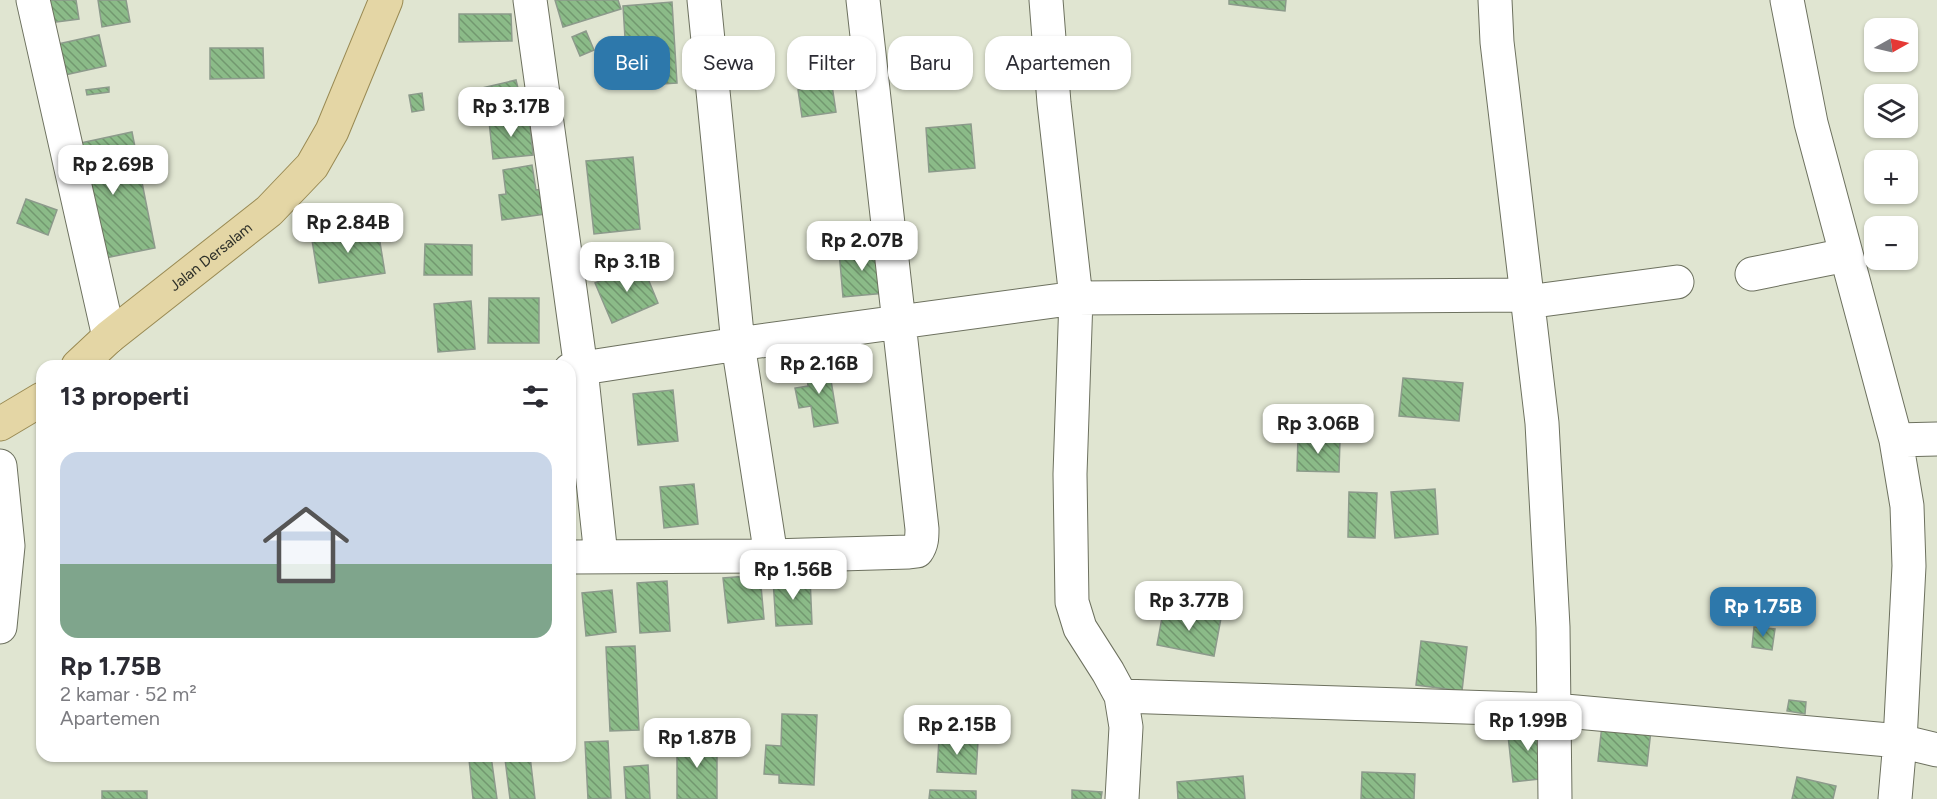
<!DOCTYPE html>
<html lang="id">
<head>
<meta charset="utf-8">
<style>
	body { margin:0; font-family:Figtree,sans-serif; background:#f2f2f3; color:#2b2b33; height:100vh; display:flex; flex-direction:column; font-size:22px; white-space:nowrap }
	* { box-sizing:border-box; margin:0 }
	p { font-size:20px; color:#7c7c81 }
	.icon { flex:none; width:33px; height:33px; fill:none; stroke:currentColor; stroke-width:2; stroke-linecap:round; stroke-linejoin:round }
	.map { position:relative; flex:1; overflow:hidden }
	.drawer { position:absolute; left:36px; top:360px; width:540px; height:402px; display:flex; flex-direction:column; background:#fff; border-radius:18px; box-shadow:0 2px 4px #0004 }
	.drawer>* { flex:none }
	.hud { position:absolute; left:594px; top:36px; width:570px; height:54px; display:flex; gap:12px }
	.needle { width:39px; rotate:82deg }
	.buttons { position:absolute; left:1864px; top:18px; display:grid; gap:12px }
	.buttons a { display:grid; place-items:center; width:54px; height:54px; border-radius:12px; background:#fff; box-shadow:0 2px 4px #0004; font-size:30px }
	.price { position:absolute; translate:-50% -51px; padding:0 14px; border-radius:12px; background:#fff; color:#222; font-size:20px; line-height:39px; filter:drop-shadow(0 2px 3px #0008) }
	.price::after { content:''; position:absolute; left:50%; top:36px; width:18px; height:14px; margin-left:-9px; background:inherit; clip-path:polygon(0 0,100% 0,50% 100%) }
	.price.current { background:#2d78ab; color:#fff }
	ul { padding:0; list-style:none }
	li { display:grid; align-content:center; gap:12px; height:318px; padding:0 24px }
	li+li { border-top:2px solid #e1e1e2 }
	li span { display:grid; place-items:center; height:186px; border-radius:18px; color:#555 }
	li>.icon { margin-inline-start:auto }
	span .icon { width:108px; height:108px; fill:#fffc; stroke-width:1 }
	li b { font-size:26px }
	h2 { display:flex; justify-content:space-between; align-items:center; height:72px; padding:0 24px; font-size:26px }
	.tag { padding:0 21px; border-radius:18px; background:#fff; box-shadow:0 2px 4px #0004; font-size:21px; line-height:54px }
	.tag.current { background:#2d78ab; color:#fff }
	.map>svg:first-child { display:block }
	.building { fill:url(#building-back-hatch); stroke:#8c9a8b; stroke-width:1.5 }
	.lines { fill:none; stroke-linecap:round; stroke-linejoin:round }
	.minor-casing { stroke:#6d715f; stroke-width:35 }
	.major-casing { stroke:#998a53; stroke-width:35 }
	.minor { stroke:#fff; stroke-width:33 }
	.major { stroke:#e4d6a5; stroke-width:33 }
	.labels { text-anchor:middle; stroke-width:4.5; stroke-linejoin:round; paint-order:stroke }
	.street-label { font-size:15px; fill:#2e3029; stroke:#e0e5d1 }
</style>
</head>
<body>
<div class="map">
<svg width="1937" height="799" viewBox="0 0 1937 799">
	<defs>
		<pattern id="building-back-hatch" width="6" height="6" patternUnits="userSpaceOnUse" patternTransform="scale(1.5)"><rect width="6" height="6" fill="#8bbb88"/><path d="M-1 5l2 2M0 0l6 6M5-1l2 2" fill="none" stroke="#72986f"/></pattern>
	</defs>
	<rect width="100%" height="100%" fill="#e0e5d1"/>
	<path class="building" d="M45,0h31l3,19 -30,4z
		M98,0h28l4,22 -28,5z
		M555,0h63l3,9 -58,18z
		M1229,0h57l-1,11 -56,-7z
		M672,2l5,81 -49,3 -5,-80z
		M459,14h52l1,27 -53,1z
		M586,31l8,19 -14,6 -8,-19z
		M99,35l7,31 -46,10 -7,-31z
		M210,48h53l1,30 -54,1z
		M516,80l6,25 -43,10 -6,-25z
		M832,85l4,27 -34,5 -4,-27z
		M109,87v5l-22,3 -1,-5z
		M422,93l2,17 -12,2 -3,-17z
		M529,116l4,39 -40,4 -4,-38z
		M971,124l4,44 -46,4 -3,-44z
		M132,132l23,116 -60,12 -24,-115z
		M633,157l7,72 -46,5 -8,-73z
		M532,165l4,25 6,-1 3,25 -43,6 -3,-25 7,-1 -3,-24z
		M26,199l31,11 -9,25 -31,-12z
		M377,224l8,49 -66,10 -8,-49z
		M636,243l2,19 -33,4 -2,-18z
		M425,244l47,1v30h-48z
		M882,248l4,45 -43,4 -4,-46z
		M642,264l16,39 -46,20 -17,-40z
		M489,298h50v45h-51z
		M471,301l4,48 -37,3 -4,-48z
		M828,362l10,61 -24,4 -3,-21 -12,2 -4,-20 13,-2 -3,-20z
		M1403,378l60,5 -4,38 -60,-5z
		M673,390l5,51 -40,4 -5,-51z
		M1298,437l42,2 -1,33 -42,-1z
		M39,473h3v43h-2z
		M694,484l4,40 -34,4 -4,-41z
		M1435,489l3,45 -43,4 -4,-46z
		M1349,492l28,1 -2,45 -27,-1z
		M760,575l4,44 -36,4 -5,-45z
		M810,577l2,47 -36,2 -3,-47z
		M667,581l3,50 -30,2 -3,-50z
		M612,590l4,42 -30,4 -4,-43z
		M1164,607l57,11 -7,38 -57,-11z
		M1754,627l21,2 -3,21 -20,-3z
		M1421,641l46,6 -5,44 -46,-6z
		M635,646l4,84 -29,1 -4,-84z
		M1789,700l17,2 -1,12 -18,-3z
		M782,714l35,1 -3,70 -35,-2v-8l-15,-1 2,-29 15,1z
		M1542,722l6,56 -35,4 -6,-56z
		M1602,725l49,5 -4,36 -49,-5z
		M677,739h40v60h-40z
		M939,739l39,2 -2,33 -39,-2z
		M608,741l3,57 -23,1 -3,-57z
		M491,756l6,43h-24l-4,-40z
		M530,756l5,43h-25l-5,-40z
		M648,765l2,34h-24l-2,-32z
		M1362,772l53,2 -1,25h-53z
		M1243,776l2,23h-67l-1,-17z
		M1797,777l39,9 -3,13h-41z
		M930,790l46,1v8h-47z
		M1072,790l30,2 -1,7h-29z
		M102,791h45v8h-45z"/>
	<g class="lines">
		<defs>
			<path id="minor" d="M33,0l76,337
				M530,0l51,369 20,187
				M704,0l34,344 33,212
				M1046,0l8,103 22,195 -6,176 2,128 8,26 28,44 13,24 5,31 -4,72
				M1495,0l2,42 45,381 11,204 2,172
				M1787,0l24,123 85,317 11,66 2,60 -9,175 -5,58
				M1752,274l94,-19
				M1527,302l150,-20
				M570,370l168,-26 338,-46 451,-3
				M1896,440l41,-1
				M0,466l8,80 -8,81
				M570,557l201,-1 138,-4 8,-1c5,-7 5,-14 5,-22l-59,-529
				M1121,696l433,14 346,31 37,9"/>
			<g id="major">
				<path id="s1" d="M78,366l31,-29 160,-126 43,-45 20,-35 54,-131"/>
				<path d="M0,424l42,-25"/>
			</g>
		</defs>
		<use href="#minor" class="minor-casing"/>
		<use href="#major" class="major-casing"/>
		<use href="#minor" class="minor"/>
		<use href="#major" class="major"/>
	</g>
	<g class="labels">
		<g class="street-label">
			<text dy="5" stroke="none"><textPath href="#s1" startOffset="172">Jalan Dersalam</textPath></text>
		</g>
	</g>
</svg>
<div class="buttons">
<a><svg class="needle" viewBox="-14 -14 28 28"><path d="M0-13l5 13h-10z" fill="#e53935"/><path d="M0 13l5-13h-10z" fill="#7c7c81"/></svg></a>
<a><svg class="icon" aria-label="layers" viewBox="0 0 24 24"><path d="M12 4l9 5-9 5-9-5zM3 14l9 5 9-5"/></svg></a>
<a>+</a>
<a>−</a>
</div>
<b class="price" style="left:511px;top:138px">Rp 3.17B</b>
<b class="price" style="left:113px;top:196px">Rp 2.69B</b>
<b class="price" style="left:348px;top:254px">Rp 2.84B</b>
<b class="price" style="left:862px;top:272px">Rp 2.07B</b>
<b class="price" style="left:627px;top:293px">Rp 3.1B</b>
<b class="price" style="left:819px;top:395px">Rp 2.16B</b>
<b class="price" style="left:1318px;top:455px">Rp 3.06B</b>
<b class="price" style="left:793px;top:601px">Rp 1.56B</b>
<b class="price" style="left:1189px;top:632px">Rp 3.77B</b>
<b class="price current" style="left:1763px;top:638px">Rp 1.75B</b>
<b class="price" style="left:1528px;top:752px">Rp 1.99B</b>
<b class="price" style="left:957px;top:756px">Rp 2.15B</b>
<b class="price" style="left:697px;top:769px">Rp 1.87B</b>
<div class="hud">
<a class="tag current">Beli</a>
<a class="tag">Sewa</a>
<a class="tag">Filter</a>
<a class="tag">Baru</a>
<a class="tag">Apartemen</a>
</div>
<section class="drawer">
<h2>13 properti<svg class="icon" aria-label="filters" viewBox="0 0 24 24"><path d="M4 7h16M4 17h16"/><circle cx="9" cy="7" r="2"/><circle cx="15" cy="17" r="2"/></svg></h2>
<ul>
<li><span style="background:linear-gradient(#c9d6e8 60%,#7fa58c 0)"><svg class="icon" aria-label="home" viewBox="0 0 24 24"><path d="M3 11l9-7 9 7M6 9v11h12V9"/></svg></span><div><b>Rp 1.75B</b><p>2 kamar · 52 m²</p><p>Apartemen</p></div></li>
</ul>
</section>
</div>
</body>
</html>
